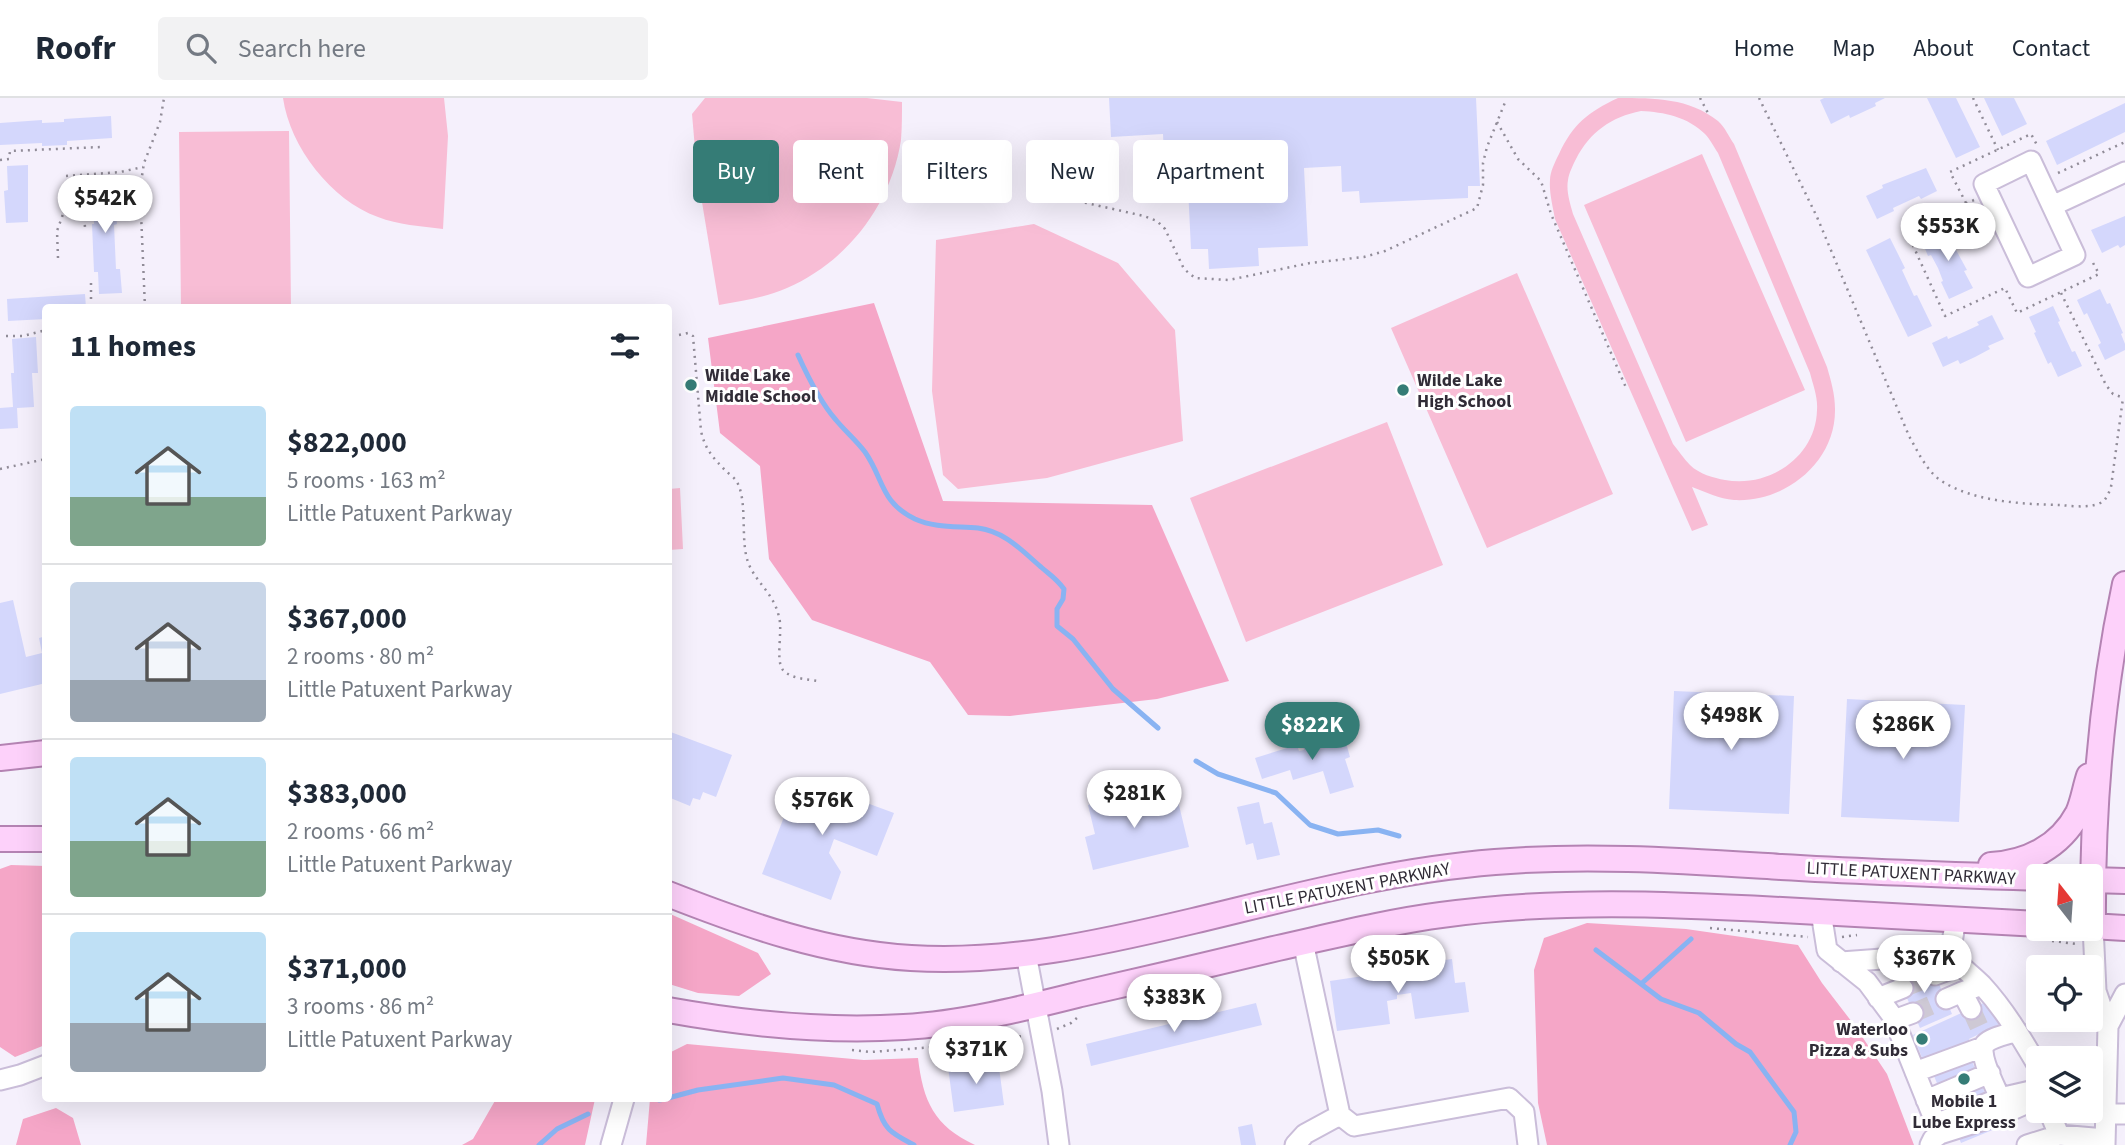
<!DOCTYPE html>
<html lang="en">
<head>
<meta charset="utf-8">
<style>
	body { margin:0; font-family:"Source Sans 3",sans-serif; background:#f2f2f3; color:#1f2937; height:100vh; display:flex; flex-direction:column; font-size:26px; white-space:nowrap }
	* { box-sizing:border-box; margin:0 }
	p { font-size:23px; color:#747a83 }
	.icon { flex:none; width:38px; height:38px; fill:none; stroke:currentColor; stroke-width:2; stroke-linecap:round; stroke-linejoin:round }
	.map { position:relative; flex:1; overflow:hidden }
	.sheet { position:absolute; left:42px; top:206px; width:630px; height:798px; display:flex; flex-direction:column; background:#fff; border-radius:7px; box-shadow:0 7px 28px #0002 }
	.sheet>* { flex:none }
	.top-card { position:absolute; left:693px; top:42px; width:665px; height:63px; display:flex; gap:14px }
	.needle { width:46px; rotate:343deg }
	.tools { position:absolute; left:2026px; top:766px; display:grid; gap:14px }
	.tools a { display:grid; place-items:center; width:77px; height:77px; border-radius:7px; background:#fff; box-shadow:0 7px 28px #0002; font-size:35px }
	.price { position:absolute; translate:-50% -60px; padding:0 16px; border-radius:24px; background:#fff; color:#222; font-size:23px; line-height:46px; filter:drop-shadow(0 2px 4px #0008) }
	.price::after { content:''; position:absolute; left:50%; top:42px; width:21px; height:16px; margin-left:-10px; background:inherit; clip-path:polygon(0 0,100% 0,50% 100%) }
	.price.current { background:#357c76; color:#fff }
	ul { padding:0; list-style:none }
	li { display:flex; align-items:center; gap:21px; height:175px; padding:0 28px }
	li+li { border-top:2px solid #e0e1e3 }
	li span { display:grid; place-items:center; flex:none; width:196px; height:140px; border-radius:7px; color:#555 }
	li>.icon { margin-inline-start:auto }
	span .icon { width:84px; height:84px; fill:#fffc; stroke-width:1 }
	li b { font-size:30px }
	h2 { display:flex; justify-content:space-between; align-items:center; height:84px; padding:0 28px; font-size:30px }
	.chip { padding:0 24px; border-radius:7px; background:#fff; box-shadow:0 7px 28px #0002; font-size:24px; line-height:63px }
	.chip.current { background:#357c76; color:#fff }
	header { display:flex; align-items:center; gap:42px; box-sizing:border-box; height:98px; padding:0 35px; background:#fff; border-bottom:2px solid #e0e1e3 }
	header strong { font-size:33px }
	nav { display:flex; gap:38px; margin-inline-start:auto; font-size:24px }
	.search { width:490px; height:63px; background:#f2f2f3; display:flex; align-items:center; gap:18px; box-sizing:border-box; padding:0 24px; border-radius:7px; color:#747a83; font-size:26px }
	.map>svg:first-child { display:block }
	.green { fill:#f8bdd5; fill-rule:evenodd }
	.forest { fill:#f5a6c7 }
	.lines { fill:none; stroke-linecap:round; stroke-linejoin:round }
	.stream { stroke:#89b3f2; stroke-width:5 }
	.building { fill:#d4d7fc }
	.minor-tunnel { stroke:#cec9d5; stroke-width:19; stroke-dasharray:19 10; stroke-linecap:butt }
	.minor-casing { stroke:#cabdd9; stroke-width:23 }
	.major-casing { stroke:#b483b3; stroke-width:28 }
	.path { stroke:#918c98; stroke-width:2.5; stroke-dasharray:2 5; stroke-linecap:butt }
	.minor { stroke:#fff; stroke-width:19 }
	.major { stroke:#fdd1fa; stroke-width:24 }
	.poi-dot { fill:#357c76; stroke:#fff; stroke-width:2.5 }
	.labels { text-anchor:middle; stroke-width:6; stroke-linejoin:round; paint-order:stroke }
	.poi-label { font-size:18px; font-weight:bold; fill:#312c37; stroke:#fff; text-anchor:start }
	.street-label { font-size:18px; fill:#312c37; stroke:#fff }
</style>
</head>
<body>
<header>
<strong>Roofr</strong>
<div class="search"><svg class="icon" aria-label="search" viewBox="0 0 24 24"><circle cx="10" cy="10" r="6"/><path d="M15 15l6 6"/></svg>Search here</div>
<nav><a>Home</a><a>Map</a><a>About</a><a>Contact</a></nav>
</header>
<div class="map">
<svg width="2125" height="1047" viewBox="0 0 2125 1047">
	<rect width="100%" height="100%" fill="#f5f0fc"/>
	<path class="green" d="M283,0h161l4,38 -5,93c-22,-3 -45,-4 -65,-12 -47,-17 -88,-70 -95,-119z
		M705,0h162l35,4c0,12 0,26 -1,38 -10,65 -54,122 -114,148 -22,10 -46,13 -68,17l-22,-133 -5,-58z
		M1618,0c37,0 71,0 100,23 7,6 11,16 16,23l93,223c4,14 8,27 8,42 1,53 -50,94 -101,91 -15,-1 -28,-8 -42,-13l16,38 -16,6 -137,-312c-2,-12 -6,-26 -5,-39 0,-8 5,-18 9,-26 14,-30 29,-42 59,-56zM1641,13c23,1 47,6 64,23 5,5 9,13 13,19l92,220c3,12 8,24 7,37 -1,47 -48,78 -92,70 -11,-2 -26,-6 -35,-15 -6,-6 -11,-14 -17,-21l-100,-230c-3,-11 -7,-23 -5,-34 1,-7 5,-15 8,-21 14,-27 35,-42 65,-48z
		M289,33l2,177h-110l-2,-176z
		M1702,56l103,236 -119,52 -102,-237z
		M1034,126l84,39 57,67 8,111 -136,37 -89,11 -15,-14 -11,-84 4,-151z
		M1517,175l96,221 -126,54 -96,-220z
		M1387,324l56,143 -197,77 -56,-144z
		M680,390l3,61 -14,1v-61z"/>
	<path class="forest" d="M874,205l69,198 209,4 77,176 -72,18 -147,17 -42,-1 -38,-53 -118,-42 -43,-61 -9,-93 -40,-33 -12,-95z
		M11,767l35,1 -1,179 -30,12 -15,-10v-178z
		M668,815l90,40 13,21 -32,22 -41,-3 -29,-9z
		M1587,825l99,6 112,16 24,38 33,43 32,48 27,71h-367l-9,-42 -4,-133 10,-32z
		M687,946l177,16 54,-2c5,43 16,68 57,87h-329l4,-46h18l1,-46z
		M496,1001h99l-10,46h-123l11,-6z
		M56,1010l17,10 8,27h-65l7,-26z"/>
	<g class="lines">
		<path class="stream" d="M798,257c9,20 23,48 38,65 9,11 20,20 29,32 19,27 15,50 50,67 20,9 41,7 63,9 28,4 43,22 63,39 9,8 15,11 23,22l-1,10 -6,10v17l16,13 40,50 45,39
			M1196,663l22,13 58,19 34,32 28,9 40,-4 21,6
			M1596,852l65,49 38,14 37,31 14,8 44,60 2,20 -6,13
			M1641,886l50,-45
			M668,1000l30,-8 85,-12 51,7 43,19c7,26 14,29 37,41
			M659,1002l6,-1
			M539,1047l18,-16 31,-15"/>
	</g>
	<path class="building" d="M1109,0h367l4,88h-12v12l-108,5 -1,-12 -17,1 -1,-26 -37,2 4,78 -50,2 1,18 -50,3 -1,-20h-17l-4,-82 -16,1 -1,-10h-6l-1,-24 -52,3z
		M1824,0h61l-10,5 1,3 -26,12 -1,-3 -18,9 -11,-24z
		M1927,0h29l24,49 -24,11z
		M1984,0h30l13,26 -25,12z
		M2125,5v29l-68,33 -11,-24z
		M111,18l1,22 -45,3v4l-25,1v-3l-42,2v-22l42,-3v3l22,-1v-3z
		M28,67v57l-22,1 -2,-32 4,-1 -1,-24z
		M1926,70l11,23 -16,8 -2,-3 -26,12 1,3 -17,8 -11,-23 17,-8 -1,-3z
		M112,79l5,47 -3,1 2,44h4l2,24 -23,1 -1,-22h-4l-2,-48h2l-1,-21h-4l-1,-24z
		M2125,118v29l-5,3 -2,-3 -16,8 -11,-23z
		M1944,130l23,42 -3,1 9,17 -24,11 -8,-17 2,-1 -5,-13 -7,-13 -3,1 -7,-17z
		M1890,140l15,30 -3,2 12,26 3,-1 15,31 -24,11 -42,-87z
		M2100,191l7,15 3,-1 13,30 -2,1 4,10v6l-20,10 -7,-15 3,-2 -14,-30 -3,2 -7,-15z
		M85,196l1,14h-40v11l-38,2 -1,-22z
		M2053,208l7,15 -2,1 14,30 3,-1 7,15 -24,11 -7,-15 -3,2 -14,-31 2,-1 -7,-15z
		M1992,217l12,24 -16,7 2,3 -15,8 -15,7 -2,-4 -15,7 -11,-24 15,-7 1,3 16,-7 15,-7 -2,-3z
		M36,239l2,36h-6l2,34 -17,1 1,20 -18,1v-21l13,-1 -2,-34h3l-2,-34z
		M13,502l13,57 16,-4 -3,-15 7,-2v47l-46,11v-91z
		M1674,593l120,5 -5,118 -120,-5z
		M1847,601l118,6 -6,117 -118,-5z
		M668,633l64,24 -16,42 -13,-5 -3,8 -7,-2 -3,8 -22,-9z
		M1343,634l7,25 -5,2 9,28 -24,7 -7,-23 -30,9 -3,-10 -28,9 -7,-21 42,-13 2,6 5,-1 -1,-6z
		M799,680l95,35 -17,43 -43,-17 -5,14 12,19 -10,28 -69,-26z
		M1150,692l4,17 24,-6 11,46 -96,23 -8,-33 10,-3 -7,-29z
		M1259,704l5,22 8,-2 8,33 -23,5 -4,-17 -7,2 -9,-38z
		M1452,861l3,24 10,-1 4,30 -54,7 -4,-26 -14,2v4l-10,2 3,23 -53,7 -7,-50 60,-9v-4z
		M1929,863l23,53 -32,14 -23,-53z
		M1990,902l12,23 -33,16 2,5 -5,2 26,65 8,-3 7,16 -46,19 -33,-82 -4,2 -11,-28z
		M1256,905l6,22 -171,41 -5,-22z
		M998,962l6,45 -50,7 -6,-45z
		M1252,1026l4,21h-15l-3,-18z"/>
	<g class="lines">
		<path class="minor-tunnel" d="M1903,890l32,-13
			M1971,911l11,24
			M1913,915l33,-14"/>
		<defs>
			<path id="minor" d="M2031,63l44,94 -47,22 -44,-93z
				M2052,108l73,-34
				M1821,814l6,38 40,32 26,35 47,117
				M1956,821l-6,35c9,12 21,20 32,31 23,25 40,54 57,83
				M2093,828l3,65 12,35 -3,119
				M1303,844l37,173 14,11 155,-28 15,14 4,33
				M1026,856l26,137 7,54
				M1841,864l109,-8
				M1935,877l24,-9
				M1878,900l25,-10
				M1946,901l16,-7
				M1971,911l-9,-17 20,-7
				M1894,922l19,-7
				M2108,928l17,-32
				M2017,933c-8,3 -26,6 -32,13 -8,9 11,44 15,54l39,-9
				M1915,974l68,-25
				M0,982l20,-5 26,-10
				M1926,1002l64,-27
				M2049,1013l10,24
				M2105,1016h20
				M1943,1023l57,-23
				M611,1047l13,-46
				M1295,1047l10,-11 35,-19
				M1930,1047l3,-6 7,-5 63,-20 20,-9 13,-12
				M2027,1047l32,-10 46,4"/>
			<path id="major" d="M0,660l46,-5
				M0,741h46
				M1991,767c36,-2 69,-18 87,-52 5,-11 7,-25 11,-37
				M2091,782l34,1
				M668,796c79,31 158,59 243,64 96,6 189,-15 282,-37 100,-24 199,-51 302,-59 95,-8 190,-1 286,5 86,5 172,8 258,11
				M2091,828l34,2
				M2093,828c-1,-115 8,-230 32,-342
				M668,912c78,14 157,22 236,17 58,-3 121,-19 177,-33 66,-15 131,-30 197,-46 54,-12 109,-26 163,-33 114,-16 227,-11 341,-5 85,5 171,9 257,14"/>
		</defs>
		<use href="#minor" class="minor-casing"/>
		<use href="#major" class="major-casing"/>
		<path class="path" d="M1700,0l9,17
			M1759,0l58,119 92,219c8,14 17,34 31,44 33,22 82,24 120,25 12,1 26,3 38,-1 8,-3 10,-9 13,-17l12,-89
			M1973,0l25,52
			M1497,24l21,37 23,22 10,33 76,176
			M1090,60l-23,20c2,12 4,17 15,24l62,14 13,5 8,8 19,40 11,9 34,2 81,-17 54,-6 21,-6 92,-43 6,-23v-22l4,-16 19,-47
			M0,62l9,-1 1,-8 91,-4
			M2058,75l67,-31
			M82,78l3,52
			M1974,102l-68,30 39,86 60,-28 12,25 82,-39 -7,-13
			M1966,105l-16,-31 81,-38 6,11
			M58,160l-1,-27 11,-31 -2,-24 54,-4 23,-5
			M91,185v25
			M2061,195l45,92 7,9 11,4
			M145,210l-5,-119 4,-26 16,-41 4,-24
			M679,237l9,-2 5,3 8,95c4,18 12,27 25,40 3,3 9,7 11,11 11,20 3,58 11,80 7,20 26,31 31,55 4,14 -4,43 4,53 8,9 24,9 35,11
			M6,238h17l23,-6
			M0,371l46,-10
			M1710,830l98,9
			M1842,839l15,-2
			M2052,843l24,3
			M1057,931l14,-6 7,-6
			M852,952l19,2 75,-6 77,-10"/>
		<use href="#minor" class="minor"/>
		<use href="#major" class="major"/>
	</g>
	<g class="poi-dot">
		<circle cx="691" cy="287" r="7"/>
		<circle cx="1403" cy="292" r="7"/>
		<circle cx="1922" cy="941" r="7"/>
		<circle cx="1964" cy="981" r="7"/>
	</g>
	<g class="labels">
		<g class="poi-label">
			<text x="705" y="283">Wilde Lake<tspan x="705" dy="21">Middle School</tspan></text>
			<text x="1417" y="288">Wilde Lake<tspan x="1417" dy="21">High School</tspan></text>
			<text x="1908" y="937" text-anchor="end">Waterloo<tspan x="1908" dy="21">Pizza &amp; Subs</tspan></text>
			<text x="1964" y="1009" text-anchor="middle">Mobile 1<tspan x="1964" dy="21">Lube Express</tspan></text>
		</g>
		<g class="street-label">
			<text transform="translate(1911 775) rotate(3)" y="6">LITTLE PATUXENT PARKWAY</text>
			<text transform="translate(1347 790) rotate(-11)" y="6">LITTLE PATUXENT PARKWAY</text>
		</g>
	</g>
</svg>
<div class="tools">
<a><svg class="needle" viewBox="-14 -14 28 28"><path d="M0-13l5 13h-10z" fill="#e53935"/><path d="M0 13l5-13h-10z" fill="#747a83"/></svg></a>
<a><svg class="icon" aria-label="locate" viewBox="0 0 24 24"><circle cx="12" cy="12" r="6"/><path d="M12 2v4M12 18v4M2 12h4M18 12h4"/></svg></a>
<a><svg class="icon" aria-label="layers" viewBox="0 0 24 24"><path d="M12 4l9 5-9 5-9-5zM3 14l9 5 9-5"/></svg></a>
</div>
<b class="price" style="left:105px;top:137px">$542K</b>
<b class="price" style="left:1948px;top:165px">$553K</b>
<b class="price" style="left:1731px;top:654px">$498K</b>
<b class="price" style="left:1903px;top:663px">$286K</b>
<b class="price current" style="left:1312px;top:664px">$822K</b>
<b class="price" style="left:1134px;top:732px">$281K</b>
<b class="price" style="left:822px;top:739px">$576K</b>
<b class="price" style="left:1398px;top:897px">$505K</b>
<b class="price" style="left:1924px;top:897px">$367K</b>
<b class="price" style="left:1174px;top:936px">$383K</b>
<b class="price" style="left:976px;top:988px">$371K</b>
<div class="top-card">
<a class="chip current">Buy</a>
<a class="chip">Rent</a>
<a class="chip">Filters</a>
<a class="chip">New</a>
<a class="chip">Apartment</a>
</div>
<section class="sheet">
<h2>11 homes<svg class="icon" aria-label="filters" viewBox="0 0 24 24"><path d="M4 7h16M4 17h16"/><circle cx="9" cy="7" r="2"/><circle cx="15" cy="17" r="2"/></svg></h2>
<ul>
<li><span style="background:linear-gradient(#bfe0f5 65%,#7fa58c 0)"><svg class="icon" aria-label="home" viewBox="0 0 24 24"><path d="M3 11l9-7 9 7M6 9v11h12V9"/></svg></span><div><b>$822,000</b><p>5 rooms · 163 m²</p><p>Little Patuxent Parkway</p></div></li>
<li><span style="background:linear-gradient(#c9d6e8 70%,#9aa5b1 0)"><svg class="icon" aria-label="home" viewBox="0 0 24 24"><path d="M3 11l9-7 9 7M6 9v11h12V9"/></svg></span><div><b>$367,000</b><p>2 rooms · 80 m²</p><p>Little Patuxent Parkway</p></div></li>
<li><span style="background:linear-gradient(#bfe0f5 60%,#7fa58c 0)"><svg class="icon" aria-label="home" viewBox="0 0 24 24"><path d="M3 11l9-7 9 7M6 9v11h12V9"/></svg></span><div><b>$383,000</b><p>2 rooms · 66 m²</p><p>Little Patuxent Parkway</p></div></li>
<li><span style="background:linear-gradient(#bfe0f5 65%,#9aa5b1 0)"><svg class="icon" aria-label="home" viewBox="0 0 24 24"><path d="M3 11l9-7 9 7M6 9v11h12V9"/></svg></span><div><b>$371,000</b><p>3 rooms · 86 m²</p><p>Little Patuxent Parkway</p></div></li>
</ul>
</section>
</div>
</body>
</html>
